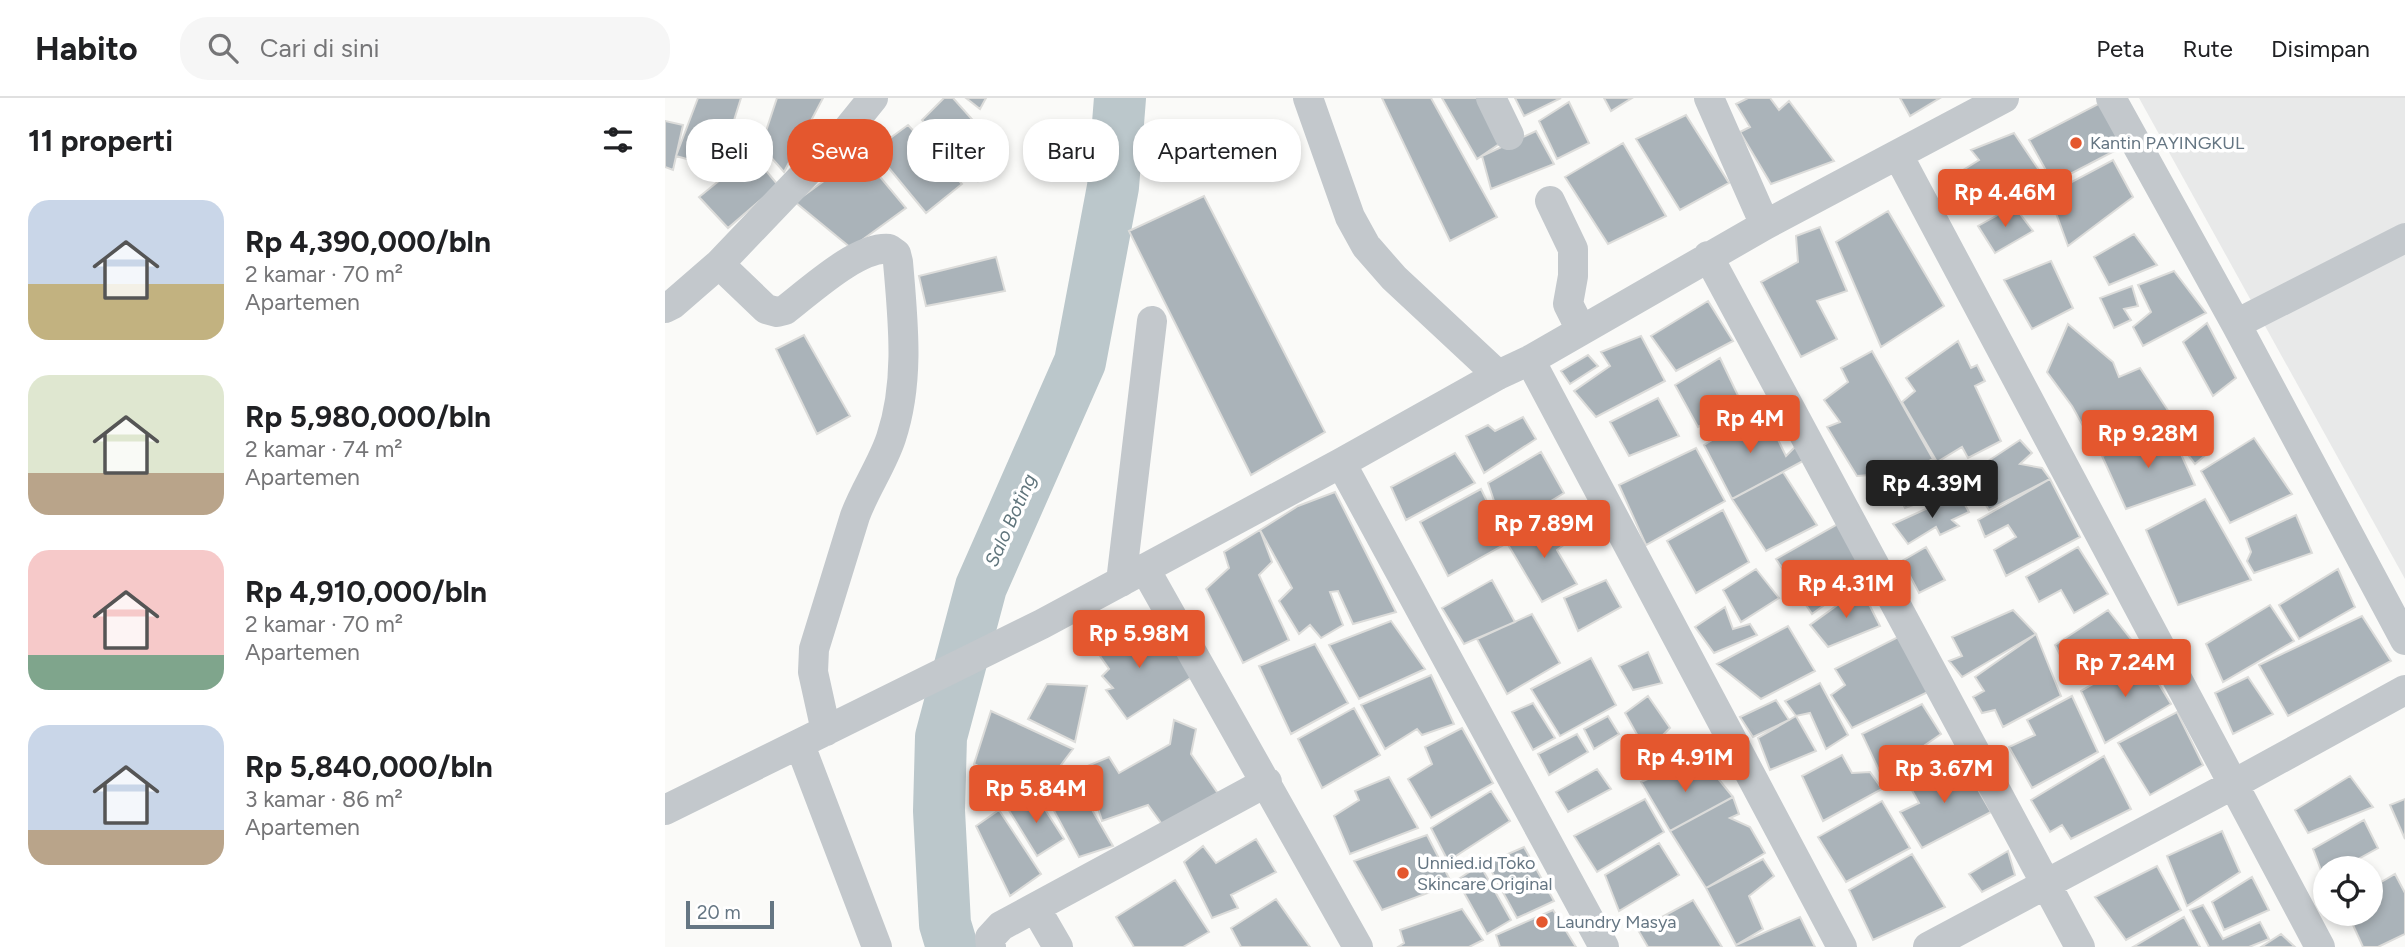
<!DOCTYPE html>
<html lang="id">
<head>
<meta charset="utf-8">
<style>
	body { margin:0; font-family:Figtree,sans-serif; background:#f6f6f6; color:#202124; height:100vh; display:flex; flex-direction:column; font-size:26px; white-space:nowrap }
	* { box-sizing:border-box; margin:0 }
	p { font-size:23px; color:#757577 }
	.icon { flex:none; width:38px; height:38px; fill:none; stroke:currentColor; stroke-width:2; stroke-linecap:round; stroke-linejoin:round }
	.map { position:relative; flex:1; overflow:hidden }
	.panel { display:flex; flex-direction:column; background:#fff; width:665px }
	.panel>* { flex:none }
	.banner { position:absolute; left:21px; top:21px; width:665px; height:63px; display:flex; gap:14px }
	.tools { position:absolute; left:1648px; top:758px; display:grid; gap:14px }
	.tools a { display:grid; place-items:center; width:70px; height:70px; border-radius:50%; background:#fff; box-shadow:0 4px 10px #0003; font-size:35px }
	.scale { position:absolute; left:21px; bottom:18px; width:88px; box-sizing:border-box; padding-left:7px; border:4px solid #657683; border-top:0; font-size:19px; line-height:24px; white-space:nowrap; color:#657683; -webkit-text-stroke:5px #fff; paint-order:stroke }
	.price { position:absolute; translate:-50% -60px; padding:0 16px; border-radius:7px; background:#e4572e; color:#fff; font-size:23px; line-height:46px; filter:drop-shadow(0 2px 4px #0008) }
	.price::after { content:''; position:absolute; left:50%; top:42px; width:21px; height:16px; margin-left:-10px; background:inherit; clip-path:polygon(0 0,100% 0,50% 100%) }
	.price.on { background:#222; color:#fff }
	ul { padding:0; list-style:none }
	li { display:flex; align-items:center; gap:21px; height:175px; padding:0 28px }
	li span { display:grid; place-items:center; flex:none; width:196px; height:140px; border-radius:21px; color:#555 }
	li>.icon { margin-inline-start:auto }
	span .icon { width:84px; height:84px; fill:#fffc; stroke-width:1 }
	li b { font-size:30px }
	h2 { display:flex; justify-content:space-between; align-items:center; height:84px; padding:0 28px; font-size:30px }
	.chip { padding:0 24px; border-radius:28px; background:#fff; box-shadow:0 4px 10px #0003; font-size:24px; line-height:63px }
	.chip.on { background:#e4572e; color:#fff }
	header { display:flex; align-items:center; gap:42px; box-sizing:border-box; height:98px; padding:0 35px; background:#fff; border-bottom:2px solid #e0e0e0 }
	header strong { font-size:33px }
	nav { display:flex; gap:38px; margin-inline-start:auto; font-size:24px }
	.search { width:490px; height:63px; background:#f6f6f6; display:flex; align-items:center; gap:18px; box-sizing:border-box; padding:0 24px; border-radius:28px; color:#757577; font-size:26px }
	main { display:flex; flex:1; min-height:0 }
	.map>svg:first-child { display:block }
	.built { fill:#e8e9e9 }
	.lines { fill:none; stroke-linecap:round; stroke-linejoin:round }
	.river { stroke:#bbc7cb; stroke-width:52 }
	.building { fill:#aab3b9; stroke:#dcdcda; stroke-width:2 }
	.minor { stroke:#c3c8cc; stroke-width:30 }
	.poi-dot { fill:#e4572e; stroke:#fff; stroke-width:2.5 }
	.labels { text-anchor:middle; stroke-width:7; stroke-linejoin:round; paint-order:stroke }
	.poi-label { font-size:18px; fill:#657683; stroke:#fff; text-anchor:start }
	.water-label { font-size:19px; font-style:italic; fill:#60757c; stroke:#fff }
</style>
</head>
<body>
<header>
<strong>Habito</strong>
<div class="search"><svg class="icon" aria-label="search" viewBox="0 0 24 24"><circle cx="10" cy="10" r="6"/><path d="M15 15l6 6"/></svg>Cari di sini</div>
<nav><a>Peta</a><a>Rute</a><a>Disimpan</a></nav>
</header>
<main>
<section class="panel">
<h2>11 properti<svg class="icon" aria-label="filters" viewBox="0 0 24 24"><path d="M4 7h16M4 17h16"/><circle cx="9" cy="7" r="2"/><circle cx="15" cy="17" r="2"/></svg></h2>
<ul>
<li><span style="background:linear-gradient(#c9d6e8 60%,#c2b280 0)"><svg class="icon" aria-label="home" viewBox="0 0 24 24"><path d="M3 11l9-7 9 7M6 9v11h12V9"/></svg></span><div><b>Rp 4,390,000/bln</b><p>2 kamar · 70 m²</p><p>Apartemen</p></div></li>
<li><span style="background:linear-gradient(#dfe7d0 70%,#b9a48a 0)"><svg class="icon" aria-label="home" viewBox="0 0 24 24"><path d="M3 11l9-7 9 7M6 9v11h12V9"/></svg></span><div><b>Rp 5,980,000/bln</b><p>2 kamar · 74 m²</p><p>Apartemen</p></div></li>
<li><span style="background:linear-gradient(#f6c9c9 75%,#7fa58c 0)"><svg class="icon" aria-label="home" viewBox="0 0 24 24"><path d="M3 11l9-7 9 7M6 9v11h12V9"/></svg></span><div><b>Rp 4,910,000/bln</b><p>2 kamar · 70 m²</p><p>Apartemen</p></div></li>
<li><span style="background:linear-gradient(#c9d6e8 75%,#b9a48a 0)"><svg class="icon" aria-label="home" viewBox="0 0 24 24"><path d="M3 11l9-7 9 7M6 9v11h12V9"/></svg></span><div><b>Rp 5,840,000/bln</b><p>3 kamar · 86 m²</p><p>Apartemen</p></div></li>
</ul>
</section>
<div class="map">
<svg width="1740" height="849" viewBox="0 0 1740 849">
	<rect width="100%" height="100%" fill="#fafaf8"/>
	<path class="built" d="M1474,0h266v481z"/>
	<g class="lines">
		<path class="river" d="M287,849l-7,-23 -6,-113 2,-74 40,-150 99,-225 33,-175 7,-89"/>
	</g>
	<path class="building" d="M33,0h43l-22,70 -43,-12z
		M112,0h46l-39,74 -23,-26z
		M279,0h9l51,57 -26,26 -56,-61z
		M301,0h20l-6,11z
		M717,0h49l66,119 -47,24z
		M777,0h46l20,40 -31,21z
		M850,0h46l-37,18z
		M939,0h28l-21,13z
		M1083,0h22l9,12 10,-9 45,60 -63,23 -31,-52 10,-5 -14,-23z
		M1235,0h40l-30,18z
		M904,4l20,41 -32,16 -18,-38z
		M1435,5l22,44 -69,36 -24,-43z
		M1021,17l43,68 -49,27 -44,-71z
		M0,23l18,4 -10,45 -8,-3z
		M243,27l54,59 -36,29 -52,-63z
		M871,33l18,33 -63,25 -9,-33z
		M1349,35l31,46 -65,28 -28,-30 27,-17 -8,-10z
		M958,45l43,73 -58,28 -43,-67z
		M87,56l26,31 -50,43 -29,-31z
		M196,56l45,54 -55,40 -56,-46z
		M1448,62l20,37 -65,49 -19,-52z
		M539,98l121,236 -74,43 -122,-244z
		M1349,108l19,25 -38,22 -17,-27z
		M1223,113l56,95 -63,41 -45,-105z
		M1155,129l27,64 -30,10 20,38 -36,18 -40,-75 37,-20 -2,-26z
		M1469,136l23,31 -48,20 -15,-28z
		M331,159l9,34 -79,15 -7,-30z
		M1386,163l22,47 -41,21 -28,-49z
		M1509,173l32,42 -63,33 -10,-19 18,-15 -13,-27z
		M1467,188l6,20 -14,3 7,11 -17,8 -14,-30z
		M1043,203l25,40 -57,30 -25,-35z
		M1542,225l29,55 -23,18 -30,-54z
		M1403,226l45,38 6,15 21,-9 33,50 -76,33 -25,-45 -25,-34z
		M139,237l46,81 -33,18 -41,-85z
		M976,238l24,45 -69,36 -22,-26 36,-25 -9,-14z
		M1293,243l13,27 6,-3 8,16 -10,5 26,55 -33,17 -6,-11 -25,15 -35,-60 13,-11 -9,-13z
		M1207,253l61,108 -53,29 -10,-13 -13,1 -30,-49 13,-5 -16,-22 24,-18 -7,-14z
		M923,257l10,11 -28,18 -9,-13z
		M1055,260l23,48 -45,21 -23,-42z
		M993,300l21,38 -50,20 -19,-34z
		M1098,311l23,47 10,-10 7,15 -71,38 -28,-54z
		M1523,315l22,38 -15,13 -24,-32z
		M858,319l13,22 -52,34 -18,-37 22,-11 7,6z
		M1506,334l24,53 -69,24 -24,-53z
		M1589,340l38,56 -62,29 -29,-52z
		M1355,342l12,13 -12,11 22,4 8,11 -61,31 -22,-35z
		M1031,350l29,53 -79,44 -27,-60z
		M876,354l23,41 -47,29 -8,-18 -12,6 -9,-27z
		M790,355l20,30 -69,37 -15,-33z
		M1274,368l13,25 -47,17 -9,-18z
		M1118,374l34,53 -51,26 -34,-52z
		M1385,381l30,58 -74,39 -12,-26 22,-13 -8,-12 -23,12 -7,-17z
		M816,391l26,54 -59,33 -28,-54z
		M670,394l61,120 -43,12 -15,-33 -8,1 13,33 -22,13 -11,-13 -11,9 -20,-33 13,-13 -32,-58 38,-24z
		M1295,398l9,16 -17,8 7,6 -19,9 -4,-8 -28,17 -15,-20 46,-21z
		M1540,401l46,81 -73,25 -32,-75z
		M1058,412l26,52 -53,31 -29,-52z
		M1631,417l16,38 -58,20 -7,-12 4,-9 -5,-14z
		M892,421l12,22 -12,9 20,34 -35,18 -35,-59z
		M1173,426l27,51 -53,39 -36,-55z
		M595,432l12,32 -13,13 30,65 -46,23 -37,-74 23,-21 -5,-16z
		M1261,449l19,33 -26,13 -17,-32z
		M1413,449l30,47 -34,19 -13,-23 -22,12 -13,-25z
		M1091,471l23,29 -38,24 -18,-32z
		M1673,471l17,38 -56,32 -20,-34z
		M827,482l23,42 -51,22 -22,-36z
		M941,482l15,27 -43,24 -14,-33z
		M1196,490l19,38 -52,21 -18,-22z
		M1605,507l24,36 -71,41 -17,-38z
		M1060,509l8,22 17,-5 7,11 -43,18 -19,-26z
		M1348,512l23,24 -74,43 -13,-16 13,-5 -10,-19z
		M1443,512l29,37 -63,35 -19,-37z
		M446,514l28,43 37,-13 16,35 -65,42 -21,-29 7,-2 -11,-12 7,-7 -9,-13 10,-8 -13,-23z
		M867,516l28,49 -53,31 -30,-55z
		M1697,518l29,45 -103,55 -29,-51z
		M726,523l34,48 -66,30 -30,-54z
		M1123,528l27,45 -54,28 -44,-35z
		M1371,536l25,62 -58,31 -8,-17 -13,3 -9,-16 11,-6 -9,-14z
		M1237,537l26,57 -76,36 -21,-33 14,-10 -10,-16z
		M650,546l33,59 -57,31 -32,-68z
		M983,554l14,31 -29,7 -14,-24z
		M1477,558l29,48 -66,39 -24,-52z
		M926,560l25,47 -56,31 -29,-47z
		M766,577l23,49 -32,11 -5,-6 -32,20 -24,-44z
		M1583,579l25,37 -40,20 -18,-41z
		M1155,585l28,52 -22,14 -16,-36 -14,3 -11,-15z
		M382,586l40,2 -12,56 -47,-23z
		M983,598l22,32 -8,8 9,17 -35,17 -10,-19 13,-13 -14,-25z
		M1407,598l26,56 -66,36 -23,-41 26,-12 -8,-15z
		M1111,602l13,20 -36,17 -13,-20z
		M868,605l22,35 -22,12 -21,-38z
		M1257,606l19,30 -26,18 7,16 -37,15 -23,-49z
		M689,610l26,47 -58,33 -24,-49z
		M326,613l82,38 -36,48 -63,-33z
		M1512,614l26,53 -53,30 -32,-52z
		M943,618l11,18 -25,15 -10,-20z
		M1131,618l20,35 -46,19 -12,-32z
		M509,622l22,9 -5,25 28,41 -55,32 -16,-22 -46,16 -17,-54 24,-10 10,16 51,-29z
		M797,630l31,55 -62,35 -23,-39 24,-15 -7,-17z
		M912,636l11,18 -39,23 -11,-21z
		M1177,657l10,18 18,-1 12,17 -59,32 -21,-45z
		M1439,658l27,53 -60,30 -9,-14 -12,7 -19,-32z
		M1297,664l29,50 -69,36 -22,-36 19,-9 -10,-18z
		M1011,668l8,9 24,-9 25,31 -63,34 -29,-49z
		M932,671l14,20 -43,23 -12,-20z
		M404,672l44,76 -34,11 -33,-61z
		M1685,678l23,31 -65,26 -13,-23z
		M724,679l29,51 -68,26 -16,-38 25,-16 -4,-9z
		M826,693l19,30 -62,40 -17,-33z
		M372,699l27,42 -27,17 -29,-47z
		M1068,699l6,17 -9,4 20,9 15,26 -59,35 -36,-57z
		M980,701l19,33 -67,40 -23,-36z
		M1740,701v40l-15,-34z
		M1217,703l28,47 -64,34 -28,-45z
		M334,712l42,64 -31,22 -34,-70z
		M1699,722l14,28 -36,20h-16v9l-2,1 -11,-29z
		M1557,733l18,41 -53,34 -20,-50z
		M762,737l25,49 -70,26 -28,-49z
		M591,741l20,33 -45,23 7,13 -26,10 -28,-56 19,-16 13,17z
		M994,745l20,32 -60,36 -14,-36z
		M859,749l30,54 -37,17 -30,-55z
		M1343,753l7,24 -33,17 -13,-18z
		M1247,756l33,53 -72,33 -24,-50z
		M1098,761l11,17 -25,20 14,33 -27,16 -30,-57z
		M815,767l31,55 -24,14 -30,-54z
		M1492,768l24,44 -55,30 -31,-43z
		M1730,776l10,19v41l-27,13h-15l-15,-33h23v-26z
		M1587,779l17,33 -45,20 -12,-28z
		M510,782l34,52 -26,15h-49l-18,-30z
		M611,801l34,48h-69l-10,-19z
		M1028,802l29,47h-74l-10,-17z
		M1538,807l20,34 37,-17 9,17 -20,8h-40l-19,-37z
		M797,811l21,31 -14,7h-71l6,-4 -4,-13z
		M888,812l23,37h-76l-4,-12z
		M1135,819l15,30h-78l-1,-2z
		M1519,819l16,30h-67z
		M1616,836l14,13h-34z"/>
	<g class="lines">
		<path class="minor" d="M643,0l42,119 16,29 28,32 104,97
			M826,0l18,37
			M1044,0l56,127
			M1446,0l125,226 169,316
			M1233,57l422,792
			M885,103l23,48v27l-5,28 13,26
			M1043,158l372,691
			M54,166l47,45 11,3 8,-2c25,-19 73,-64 104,-61l7,5 2,8c5,59 12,119 -7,176 -9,27 -26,51 -36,78l-41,133 -1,23 13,59
			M0,210l8,-4 46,-40 129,-135 25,-31
			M1571,226l169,-86
			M865,262l312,587
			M676,365l263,484
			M480,471l213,378
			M456,484l31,-261
			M135,647l77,202
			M0,712l377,-186 299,-161 157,-88 32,-15 235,-135 239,-127
			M371,811l22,38
			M326,849l-1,-9 11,-12 266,-144
			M1263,849l304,-162 173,-95"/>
	</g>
	<g class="poi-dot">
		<circle cx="1411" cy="45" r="7"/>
		<circle cx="738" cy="775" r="7"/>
		<circle cx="877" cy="824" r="7"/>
	</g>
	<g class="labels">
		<g class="poi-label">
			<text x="1425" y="51">Kantin PAYINGKUL</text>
			<text x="752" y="771">Unnied.id Toko<tspan x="752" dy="21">Skincare Original</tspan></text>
			<text x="891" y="830">Laundry Masya</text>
		</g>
		<g class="water-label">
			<text transform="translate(345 422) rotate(-66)" y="7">Salo Boting</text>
		</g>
	</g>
</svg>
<div class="tools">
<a><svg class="icon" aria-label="locate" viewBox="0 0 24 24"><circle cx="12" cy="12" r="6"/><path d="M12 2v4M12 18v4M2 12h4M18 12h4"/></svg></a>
</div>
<div class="scale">20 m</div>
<b class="price" style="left:1340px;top:131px">Rp 4.46M</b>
<b class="price" style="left:1085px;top:357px">Rp 4M</b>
<b class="price" style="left:1483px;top:372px">Rp 9.28M</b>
<b class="price on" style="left:1267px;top:422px">Rp 4.39M</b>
<b class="price" style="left:879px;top:462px">Rp 7.89M</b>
<b class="price" style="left:1181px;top:522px">Rp 4.31M</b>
<b class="price" style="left:474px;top:572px">Rp 5.98M</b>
<b class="price" style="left:1460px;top:601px">Rp 7.24M</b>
<b class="price" style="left:1020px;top:696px">Rp 4.91M</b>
<b class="price" style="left:1279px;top:707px">Rp 3.67M</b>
<b class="price" style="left:371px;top:727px">Rp 5.84M</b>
<div class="banner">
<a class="chip">Beli</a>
<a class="chip on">Sewa</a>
<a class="chip">Filter</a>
<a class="chip">Baru</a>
<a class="chip">Apartemen</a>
</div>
</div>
</main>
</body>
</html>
